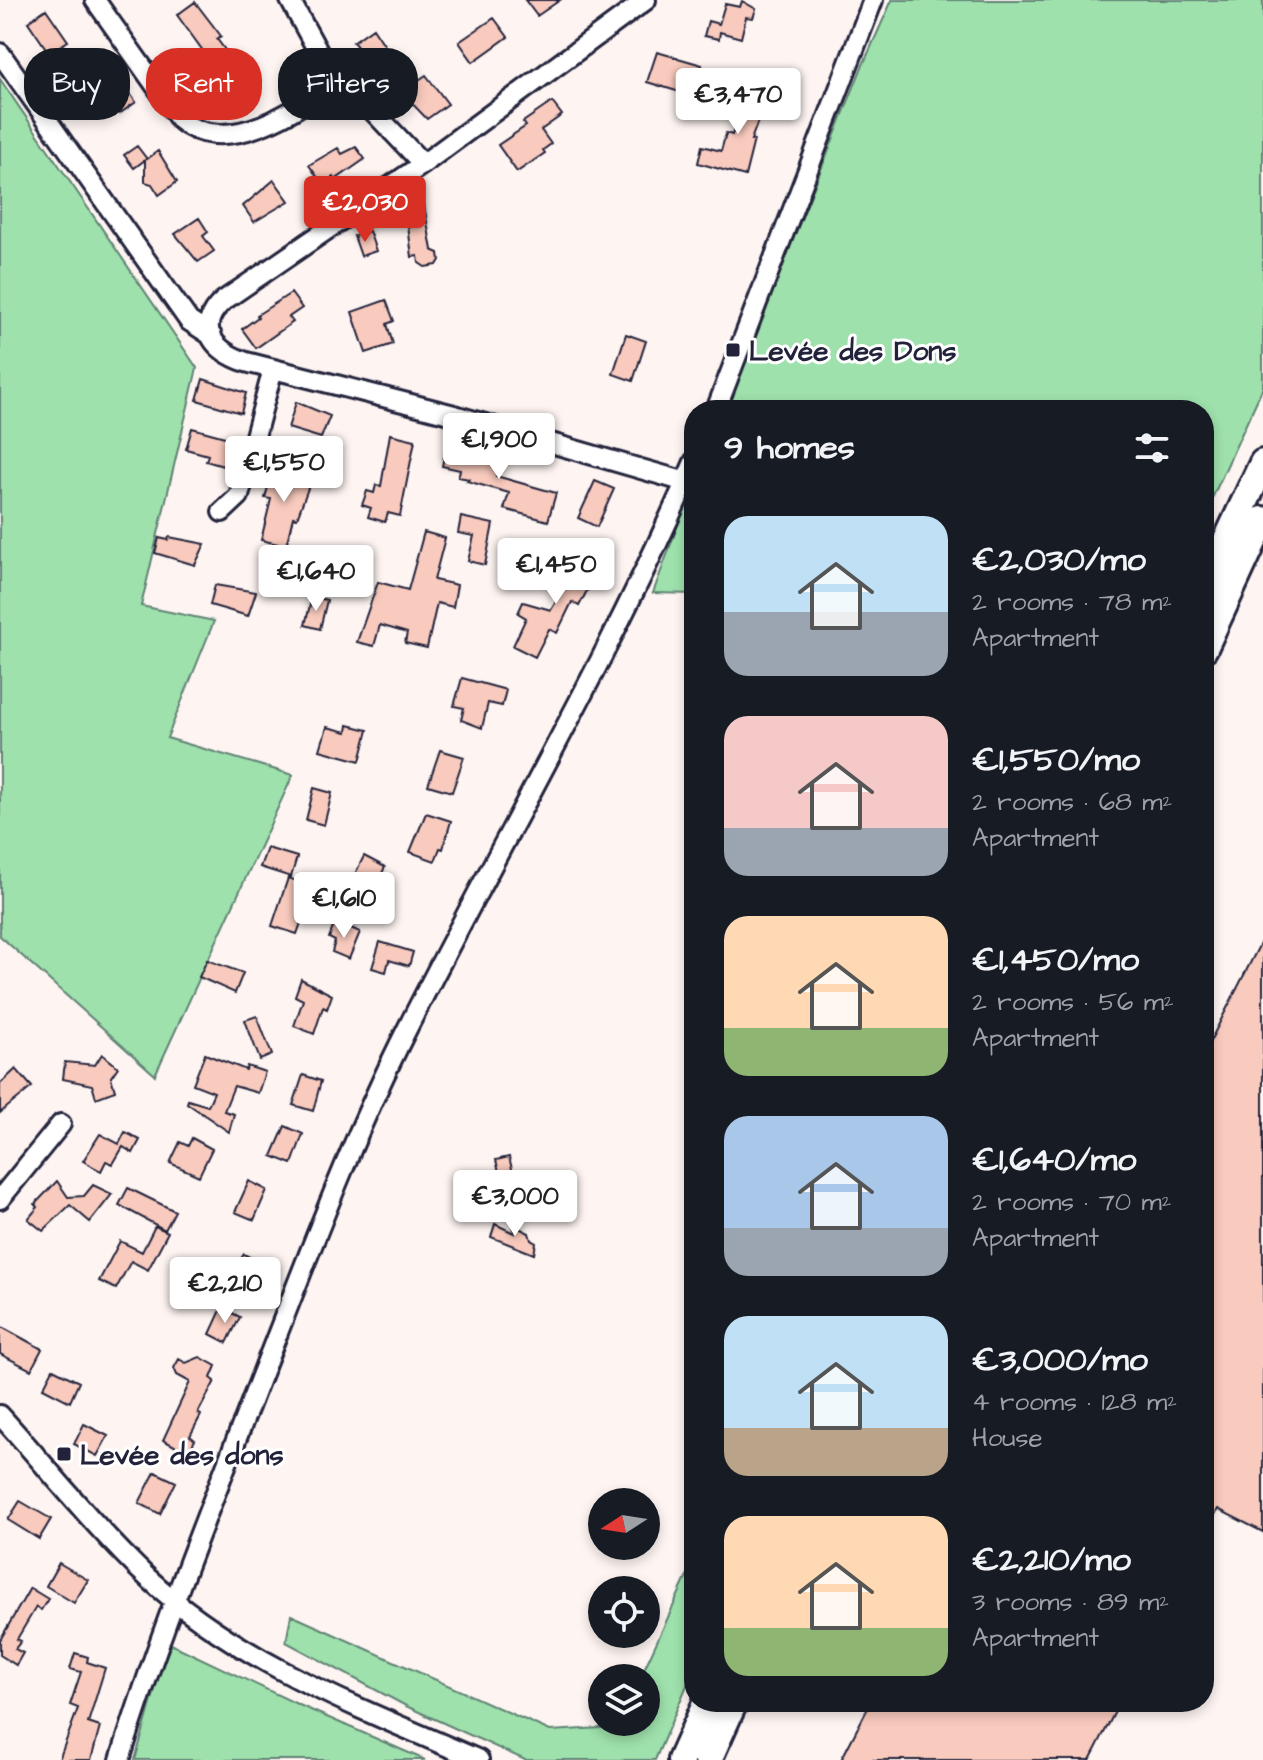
<!DOCTYPE html>
<html lang="en">
<head>
<meta charset="utf-8">
<style>
	body { margin:0; font-family:"Architects Daughter",sans-serif; background:#20242c; color:#f1f3f6; height:100vh; display:flex; flex-direction:column; font-size:30px; white-space:nowrap }
	* { box-sizing:border-box; margin:0 }
	p { font-size:26px; color:#9ea1a6 }
	.icon { flex:none; width:44px; height:44px; fill:none; stroke:currentColor; stroke-width:2; stroke-linecap:round; stroke-linejoin:round }
	.map { position:relative; flex:1; overflow:hidden }
	.side { position:absolute; left:684px; top:400px; width:530px; height:1312px; display:flex; flex-direction:column; background:#171b24; border-radius:32px; box-shadow:0 4px 12px #0003 }
	.side>* { flex:none }
	.banner { position:absolute; left:24px; top:48px; width:540px; height:72px; display:flex; gap:16px }
	.needle { width:52px; rotate:258deg }
	.fabs { position:absolute; left:588px; top:1488px; display:grid; gap:16px }
	.fabs a { display:grid; place-items:center; width:72px; height:72px; border-radius:50%; background:#171b24; box-shadow:0 4px 12px #0003; font-size:40px }
	.price { position:absolute; translate:-50% -68px; padding:0 18px; border-radius:8px; background:#fff; color:#222; font-size:26px; line-height:52px; filter:drop-shadow(0 2px 4px #0008) }
	.price::after { content:''; position:absolute; left:50%; top:48px; width:24px; height:18px; margin-left:-12px; background:inherit; clip-path:polygon(0 0,100% 0,50% 100%) }
	.price.on { background:#d93025; color:#fff }
	ul { padding:0; list-style:none }
	li { display:flex; align-items:center; gap:24px; height:200px; padding:0 40px }
	li span { display:grid; place-items:center; flex:none; width:224px; height:160px; border-radius:24px; color:#555 }
	li>.icon { margin-inline-start:auto }
	span .icon { width:96px; height:96px; fill:#fffc; stroke-width:1 }
	li b { font-size:34px }
	h2 { display:flex; justify-content:space-between; align-items:center; height:96px; padding:0 40px; font-size:34px }
	.tag { padding:0 28px; border-radius:32px; background:#171b24; box-shadow:0 4px 12px #0003; font-size:28px; line-height:72px }
	.tag.on { background:#d93025; color:#fff }
	.map>svg:first-child { display:block }
	.green { fill:#9ee1ac; stroke:#608274; stroke-width:2 }
	.building { fill:#f9cbbe; stroke:#22223b; stroke-width:2 }
	.lines { fill:none; stroke-linecap:round; stroke-linejoin:round }
	.minor-casing { stroke:#22223b; stroke-width:24 }
	.highway-casing { stroke:#22223b; stroke-width:32 }
	.minor { stroke:#fff; stroke-width:18 }
	.highway { stroke:#fff; stroke-width:26 }
	.poi-dot { fill:#22223b; stroke:#fff; stroke-width:3 }
	.labels { text-anchor:middle; stroke-width:6; stroke-linejoin:round; paint-order:stroke }
	.poi-label { font-size:28px; font-weight:bold; fill:#22223b; stroke:#fff; text-anchor:start }
</style>
</head>
<body>
<div class="map">
<svg width="1263" height="1760" viewBox="0 0 1263 1760">
	<rect width="100%" height="100%" fill="#fef5f2"/>
	<filter id="ink" filterUnits="userSpaceOnUse"><feTurbulence type="fractalNoise" baseFrequency=".0125" numOctaves="2"/><feDisplacementMap in="SourceGraphic" scale="16" xChannelSelector="R" yChannelSelector="G"/><feConvolveMatrix kernelMatrix="1 2 1 2 8 2 1 2 1" color-interpolation-filters="sRGB"/></filter>
	<g filter="url(#ink)">
		<path class="green" d="M892,0h371v387l-59,129v-106h-479l137,-343z
			M0,79l197,289 -56,238 73,15 -47,117 126,37 -138,300 -155,-139z
			M694,481v113l-41,-1z
			M694,1561v108l-39,91h-130l-119,-54 -120,-64 5,-27 259,116 68,-4 2,-5h26v-44h-6z
			M171,1644l126,60 128,56h-290l25,-88z"/>
		<path class="building" d="M525,0h35l-23,16z
			M742,1l14,8 -3,9 -7,-1 -5,21 -21,-6 -1,7 -15,-3 4,-15 11,3 6,-20 15,3z
			M195,2l26,34 -4,3 27,37 9,-6 8,11 -10,8 8,11 -14,10 -23,-29 -7,4 -10,-13 9,-6 -37,-51z
			M46,9l22,32 -19,12 -21,-31z
			M494,18l14,19 -35,25 -14,-20z
			M373,28l24,36 -16,11 -28,-33z
			M657,52l45,13 -9,31 -46,-14z
			M107,62l29,40 -17,12 -23,-32 6,-4 -6,-8z
			M426,75l22,29 -21,15 -26,-27z
			M749,84l20,7 -18,49h3l-9,36 -47,-13 4,-17 19,5 5,-18 6,2z
			M552,102l10,13 -21,15 10,14 -8,6 2,3 -28,19 -19,-27 28,-19 -3,-4z
			M137,146l10,13 11,-8 19,31 -18,13 -7,-11 -7,-2v-22l-11,8 -10,-13z
			M356,147l9,12 -30,21 -2,-3 -10,8 -14,-20 29,-17 4,6z
			M274,180l15,21 -35,21 -11,-16z
			M424,205l8,45 7,3 1,7 -3,5 -12,2 -6,-4 -1,-7 -6,1 -6,-47z
			M199,218l9,14 -5,4 11,15 -16,11 -23,-28z
			M369,231l7,20 -15,5 -7,-20z
			M291,293l11,15 -13,9 4,5 -37,26 -14,-19 16,-12 -1,-2z
			M386,300l8,21 -7,3 6,20 -27,9 -14,-41z
			M626,334l20,7 -13,40 -20,-7z
			M203,379l43,14 -5,20 -44,-13z
			M296,402l34,14 -9,22 -33,-10z
			M192,428l40,11 -9,27 -17,-5 2,-6 -22,-6z
			M390,434l25,6 -15,76 -12,-3 -3,9 -17,-5 3,-9 -9,-3 5,-14 7,2 2,-8 5,1z
			M447,443l43,8 -1,6 11,4 -4,15 60,17 -8,28 -44,-12 5,-16 -42,-12 2,-2 -11,-2 2,-7 -18,-4z
			M282,464l18,5 -2,8 13,3 -14,38 -4,-1 -7,29 -25,-6 10,-41 -6,-1 5,-18 7,1z
			M595,481l19,8 -17,38 -19,-9z
			M461,517l32,7 -8,41 -17,-4 6,-25 -16,-3z
			M424,532l21,6 -11,42 23,5 -4,22 -16,-4 -10,45 -22,-5 2,-10 -27,-8 -6,21 -17,-4 21,-60 30,8z
			M169,537l36,7 -10,21 -40,-12 4,-15 9,2z
			M588,548l16,10 -25,48 -7,-4 -15,31 -8,-4 -14,28 -22,-11 13,-28 -8,-5 5,-11 28,8z
			M215,585l41,7 -8,24 -38,-11z
			M312,597l15,3 -7,29 -15,-4z
			M462,678l44,12 -4,16 -14,-3 -6,25 -21,-8 3,-12 -10,-2z
			M348,725l20,5 -8,31 -40,-11 7,-23 20,5z
			M440,750l24,7 -12,35 -24,-7z
			M314,788l18,5 -8,32 -18,-5z
			M426,813l25,8 -8,28 -3,-1 -5,13 -25,-9z
			M267,848l30,9 -6,20 -31,-10z
			M364,856l21,11 -17,36 -22,-11z
			M288,878l21,7 -11,34 4,1 -5,14 -25,-8z
			M342,924l18,8 -11,27 -17,-7 3,-11 -6,-3 5,-13 6,3z
			M1263,938v594l-45,-23 -14,27v-483z
			M380,942l33,10 -4,14 -20,-6 -3,12 -14,-4z
			M207,960l36,13 -8,20 -36,-16z
			M301,979l31,16 -5,14 -4,-2 -9,27 -20,-8 9,-26 -8,-4z
			M257,1016l15,39 -12,5 -15,-40z
			M102,1054l16,13 -7,10 4,14 -19,7 -4,-13 -29,-6 2,-17 30,3z
			M205,1054l41,16 1,-4 18,6 -7,21 -24,-7 -10,25 10,3 -5,18 -42,-29 1,-3 20,6 6,-14 -21,-8z
			M16,1069l16,18 -32,26v-29z
			M303,1075l18,6 -8,30 -20,-6z
			M285,1126l18,8 -11,30 -20,-8z
			M125,1132l15,8 -7,13 -10,-6 -10,17 -7,-3 -5,10 -18,-10 17,-27 19,10z
			M192,1138l20,11 -13,27 -29,-13 10,-21 8,4z
			M509,1157l12,47 -13,4 -12,-48z
			M57,1181l11,16 16,-1 9,-11 19,9 -22,28 -20,-17 -27,26 -15,-12 10,-12 -3,-3z
			M249,1181l18,9 -13,30 -19,-8z
			M128,1188l47,23 -10,19 -46,-25z
			M495,1224l19,9 -1,-8 16,8 2,7 5,3 -2,11 -43,-17z
			M155,1226l13,6 -20,38 -17,-9 -15,28 -17,-8 21,-40 22,11z
			M244,1254l20,11 -13,24 -5,-3 -8,15 -18,-10z
			M222,1308l18,9 -13,26 -17,-9z
			M0,1326l42,23 -11,21 -31,-16z
			M200,1357l16,9 -5,12 4,3 -17,32 3,2 -11,21 5,4 -7,13 -25,-13 27,-58 -13,-7 -3,-7 5,-9 7,4z
			M53,1369l26,13 -9,20 -27,-14z
			M84,1424l24,12 -11,20 -23,-12z
			M155,1472l21,10 -16,32 -21,-11z
			M20,1501l31,18 -12,20 -31,-19z
			M59,1563l29,17 -14,23 -28,-17z
			M30,1588l18,11 -7,11 -5,-3 -19,32 4,2 -6,8 8,4 -7,12 -16,-10v-15z
			M75,1653l13,4 -1,5 18,6 -17,55 12,4 -9,33h-32l19,-52 -8,-3 11,-33 -11,-3z
			M871,1702h249l-30,58h-249z"/>
		<g class="lines">
			<defs>
				<path id="minor" d="M95,0l85,120c46,38 121,-10 158,-43
					M290,0l30,55 103,109
					M646,0l-223,164 -200,137c-31,28 -6,51 23,61l208,53 232,67
					M0,53l189,268 23,15
					M716,410l157,-410
					M222,512l17,-16 34,-127
					M0,1199l61,-75
					M0,1415c49,54 95,113 148,163 93,86 216,132 331,182
					M120,1760c41,-132 93,-260 143,-389 45,-114 88,-231 144,-342 95,-189 203,-372 287,-567"/>
				<path id="highway" d="M1204,589l59,-126
					M1204,648l59,-128
					M681,1760l26,-58
					M708,1760l26,-58"/>
			</defs>
			<use href="#minor" class="minor-casing"/>
			<use href="#highway" class="highway-casing"/>
			<use href="#minor" class="minor"/>
			<use href="#highway" class="highway"/>
		</g>
	</g>
	<g class="poi-dot">
		<rect x="725" y="342" width="16" height="16" rx="4"/>
		<rect x="56" y="1446" width="16" height="16" rx="4"/>
	</g>
	<g class="labels">
		<g class="poi-label">
			<text x="749" y="360">Levée des Dons</text>
			<text x="80" y="1464">Levée des dons</text>
		</g>
	</g>
</svg>
<div class="fabs">
<a><svg class="needle" viewBox="-14 -14 28 28"><path d="M0-13l5 13h-10z" fill="#e53935"/><path d="M0 13l5-13h-10z" fill="#9ea1a6"/></svg></a>
<a><svg class="icon" aria-label="locate" viewBox="0 0 24 24"><circle cx="12" cy="12" r="6"/><path d="M12 2v4M12 18v4M2 12h4M18 12h4"/></svg></a>
<a><svg class="icon" aria-label="layers" viewBox="0 0 24 24"><path d="M12 4l9 5-9 5-9-5zM3 14l9 5 9-5"/></svg></a>
</div>
<b class="price" style="left:738px;top:136px">€3,470</b>
<b class="price on" style="left:365px;top:244px">€2,030</b>
<b class="price" style="left:499px;top:481px">€1,900</b>
<b class="price" style="left:284px;top:504px">€1,550</b>
<b class="price" style="left:556px;top:606px">€1,450</b>
<b class="price" style="left:316px;top:613px">€1,640</b>
<b class="price" style="left:344px;top:940px">€1,610</b>
<b class="price" style="left:515px;top:1238px">€3,000</b>
<b class="price" style="left:225px;top:1325px">€2,210</b>
<div class="banner">
<a class="tag">Buy</a>
<a class="tag on">Rent</a>
<a class="tag">Filters</a>
</div>
<section class="side">
<h2>9 homes<svg class="icon" aria-label="filters" viewBox="0 0 24 24"><path d="M4 7h16M4 17h16"/><circle cx="9" cy="7" r="2"/><circle cx="15" cy="17" r="2"/></svg></h2>
<ul>
<li><span style="background:linear-gradient(#bfe0f5 60%,#9aa5b1 0)"><svg class="icon" aria-label="home" viewBox="0 0 24 24"><path d="M3 11l9-7 9 7M6 9v11h12V9"/></svg></span><div><b>€2,030/mo</b><p>2 rooms · 78 m²</p><p>Apartment</p></div></li>
<li><span style="background:linear-gradient(#f6c9c9 70%,#9aa5b1 0)"><svg class="icon" aria-label="home" viewBox="0 0 24 24"><path d="M3 11l9-7 9 7M6 9v11h12V9"/></svg></span><div><b>€1,550/mo</b><p>2 rooms · 68 m²</p><p>Apartment</p></div></li>
<li><span style="background:linear-gradient(#ffd9b3 70%,#8fb573 0)"><svg class="icon" aria-label="home" viewBox="0 0 24 24"><path d="M3 11l9-7 9 7M6 9v11h12V9"/></svg></span><div><b>€1,450/mo</b><p>2 rooms · 56 m²</p><p>Apartment</p></div></li>
<li><span style="background:linear-gradient(#a9c7e8 70%,#9aa5b1 0)"><svg class="icon" aria-label="home" viewBox="0 0 24 24"><path d="M3 11l9-7 9 7M6 9v11h12V9"/></svg></span><div><b>€1,640/mo</b><p>2 rooms · 70 m²</p><p>Apartment</p></div></li>
<li><span style="background:linear-gradient(#bfe0f5 70%,#b9a48a 0)"><svg class="icon" aria-label="home" viewBox="0 0 24 24"><path d="M3 11l9-7 9 7M6 9v11h12V9"/></svg></span><div><b>€3,000/mo</b><p>4 rooms · 128 m²</p><p>House</p></div></li>
<li><span style="background:linear-gradient(#ffd9b3 70%,#8fb573 0)"><svg class="icon" aria-label="home" viewBox="0 0 24 24"><path d="M3 11l9-7 9 7M6 9v11h12V9"/></svg></span><div><b>€2,210/mo</b><p>3 rooms · 89 m²</p><p>Apartment</p></div></li>
</ul>
</section>
</div>
</body>
</html>
